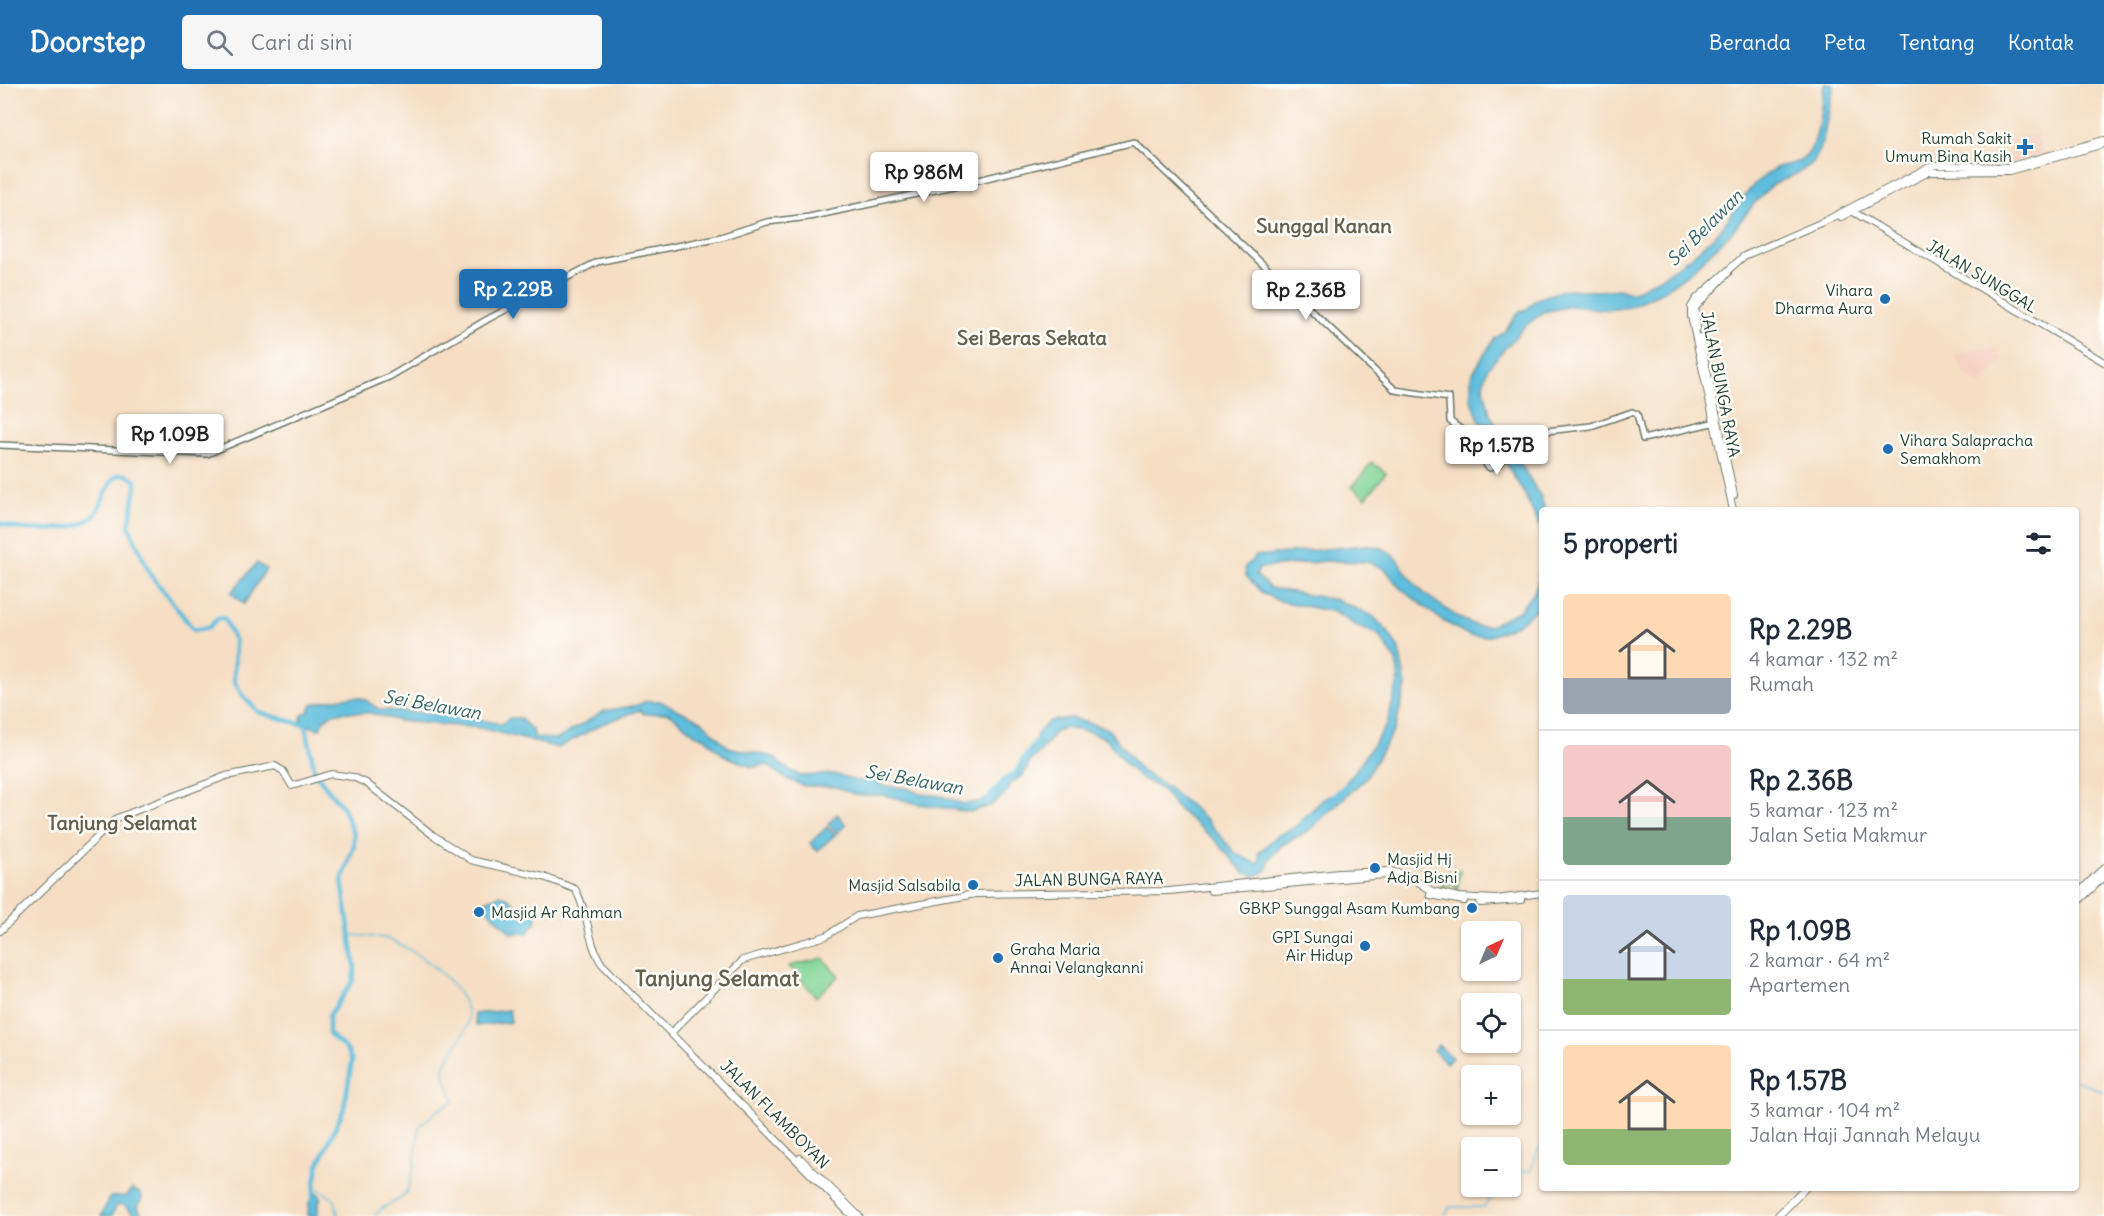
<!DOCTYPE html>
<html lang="id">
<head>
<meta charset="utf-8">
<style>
	body { margin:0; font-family:Delius,sans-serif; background:#f6f6f7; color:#1f2937; height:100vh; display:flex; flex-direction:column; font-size:22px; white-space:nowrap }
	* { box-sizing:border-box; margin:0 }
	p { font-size:20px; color:#747a83 }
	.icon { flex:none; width:33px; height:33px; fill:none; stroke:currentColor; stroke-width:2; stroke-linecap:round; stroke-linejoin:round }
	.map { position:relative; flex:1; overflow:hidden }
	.side { position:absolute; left:1539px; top:423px; width:540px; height:684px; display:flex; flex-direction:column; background:#fff; border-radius:6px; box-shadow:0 2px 4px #0004 }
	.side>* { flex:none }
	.needle { width:39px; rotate:44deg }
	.controls { position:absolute; left:1461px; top:837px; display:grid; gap:12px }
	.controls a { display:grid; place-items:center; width:60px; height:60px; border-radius:6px; background:#fff; box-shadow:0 2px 4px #0004; font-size:30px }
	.price { position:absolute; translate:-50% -51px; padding:0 14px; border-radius:6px; background:#fff; color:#222; font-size:20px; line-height:39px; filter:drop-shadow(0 2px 3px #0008) }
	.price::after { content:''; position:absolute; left:50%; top:36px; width:18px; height:14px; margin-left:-9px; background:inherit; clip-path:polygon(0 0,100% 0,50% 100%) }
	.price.selected { background:#1f6fb2; color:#fff }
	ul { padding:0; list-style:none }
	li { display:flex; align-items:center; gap:18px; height:150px; padding:0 24px }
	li+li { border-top:2px solid #e0e1e3 }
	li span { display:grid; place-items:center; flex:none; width:168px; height:120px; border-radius:6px; color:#555 }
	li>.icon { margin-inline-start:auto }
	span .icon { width:72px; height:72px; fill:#fffc; stroke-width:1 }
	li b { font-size:26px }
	h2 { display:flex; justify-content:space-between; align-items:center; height:72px; padding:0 24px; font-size:26px }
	header { display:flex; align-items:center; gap:36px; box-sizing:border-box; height:84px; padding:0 30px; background:#1f6fb2; color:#fff }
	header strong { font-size:28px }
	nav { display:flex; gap:33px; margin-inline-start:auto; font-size:21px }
	.search { width:420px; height:54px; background:#f6f6f7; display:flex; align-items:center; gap:15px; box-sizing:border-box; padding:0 21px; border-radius:6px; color:#747a83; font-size:22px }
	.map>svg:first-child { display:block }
	.built { fill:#f5d2c3 }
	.green { fill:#81d496; stroke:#508865; stroke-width:1.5 }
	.water { fill:#5ebddd; stroke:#3e7d88; stroke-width:1.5 }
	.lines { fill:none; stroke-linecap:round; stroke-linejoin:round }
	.stream { stroke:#5ebddd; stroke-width:1.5 }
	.river { stroke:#5ebddd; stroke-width:4.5 }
	.secondary-casing { stroke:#6a7566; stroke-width:8 }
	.primary-casing { stroke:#6a7566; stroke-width:8 }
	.trunk-casing { stroke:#6a7566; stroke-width:9 }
	.secondary { stroke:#fff; stroke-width:5 }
	.primary { stroke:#fff; stroke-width:6 }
	.trunk { stroke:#fff; stroke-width:7 }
	.poi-dot { fill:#1f6fb2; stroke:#fdfcf7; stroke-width:2 }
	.labels { text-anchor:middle; stroke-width:5; stroke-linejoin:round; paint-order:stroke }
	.poi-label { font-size:16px; fill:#1f3d34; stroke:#fdfcf7; text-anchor:end }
	.street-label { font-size:16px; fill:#1f3d34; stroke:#fdfcf7 }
	.water-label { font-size:18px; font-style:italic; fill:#326367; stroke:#fdfcf7 }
	.quarter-label { font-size:20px; font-weight:bold; fill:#63604e; stroke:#fdfcf7 }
	.district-label { font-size:22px; font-weight:bold; fill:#63604e; stroke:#fdfcf7 }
</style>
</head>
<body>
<header>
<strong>Doorstep</strong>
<div class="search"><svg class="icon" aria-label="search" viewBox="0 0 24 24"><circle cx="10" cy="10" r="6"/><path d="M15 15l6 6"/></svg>Cari di sini</div>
<nav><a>Beranda</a><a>Peta</a><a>Tentang</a><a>Kontak</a></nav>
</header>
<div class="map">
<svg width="2104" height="1132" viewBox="0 0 2104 1132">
	<rect width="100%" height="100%" fill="#fdfcf7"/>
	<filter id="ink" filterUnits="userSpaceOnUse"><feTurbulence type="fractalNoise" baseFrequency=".0167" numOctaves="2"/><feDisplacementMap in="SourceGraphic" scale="12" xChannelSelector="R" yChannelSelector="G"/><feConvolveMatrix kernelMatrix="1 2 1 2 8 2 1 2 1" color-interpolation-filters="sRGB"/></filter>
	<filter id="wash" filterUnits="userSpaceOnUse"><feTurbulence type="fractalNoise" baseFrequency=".008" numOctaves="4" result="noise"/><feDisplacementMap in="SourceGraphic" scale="24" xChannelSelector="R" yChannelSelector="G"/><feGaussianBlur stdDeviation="1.35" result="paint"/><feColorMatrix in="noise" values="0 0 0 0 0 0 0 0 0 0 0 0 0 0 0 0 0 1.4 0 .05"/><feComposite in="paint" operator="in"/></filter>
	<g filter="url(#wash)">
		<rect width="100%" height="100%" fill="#f5dec4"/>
		<path class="built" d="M2036,49l8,21 -35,9 1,-22z
			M1992,263l11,13 -24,25 -16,-13 -9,-17z"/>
		<path class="green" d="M1372,378l14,11 -20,25 -14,-11z
			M1460,786l-3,23 -2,-8 -6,-1 -8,4 4,-16z
			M823,874l16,18 -23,21 -27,-31z"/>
		<path class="water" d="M1824,0h10l-11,56 -9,22 -14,10 -28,13 -19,20 -21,27 -42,40 -25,18 -35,17 -22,3 -37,-4 -27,6 -20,15 -37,42 -4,16 7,29 51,83 4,13h-3v22l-17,-37 -46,-76 -8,-19v-24l23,-37 10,-7 15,-20 8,-3 10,-10 29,-10 32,2 21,-2 11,4c36,-16 66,-36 93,-67 7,-9 27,-40 36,-46 6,-4 13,-10 19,-13 13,-4 24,-3 32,-16 10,-17 11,-47 14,-67z
			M1366,461l16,3 12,7 18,26 14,14 33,23 18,8h12l30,-15 15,-19 5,-13 -1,-8 4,-6v39l-25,21 -27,11h-20l-27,-15 -44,-34 -14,-18 -17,-7 -41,-1 -67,7 -4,7 14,13 67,12 36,16 15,16 11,17 7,37 -11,42 -30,51 -57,52 -26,14 -13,14 -2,11 -10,6 -13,-3 -29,-33 -37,-31 -17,-20 -19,-10 -17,-15 -19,-26 -17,-6 -24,-4 -9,3 -16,22 -9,7 -8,16 -12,7 -3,8 -16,14 -21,7 -53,-8 -33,-9h-29l-20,-8 -32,-1 -19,-8 -18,-13 -15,2 -29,-12 -18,-17 -10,-4 -26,-21 -25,1 -4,-4 -38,14 -44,24 -78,-20 -81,-7 -29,-8 -27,-1 -13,3 -7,6 -3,8 -20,-5 2,-9 6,-3 4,-8c13,-3 35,-9 49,-6 8,2 12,10 21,12l74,5 45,9 9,-6h10l13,13 2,7 23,1 46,-28 34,-6 8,-4h14l42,20 26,26 46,10 6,7 20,12 34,-2 22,7 16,-1 12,6 23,2 13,6 21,2 22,8 18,-3 12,-6 12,-15 13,-5 6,-16 10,-12 3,-13 12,-13 23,-3 36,11 33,42 24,14 41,34 29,34 22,11 3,-4 -1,-7 17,-17 19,-9 27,-27 16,-8 15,-18 34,-50 12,-46 -3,-17 -18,-27 -20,-7 -24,-15 -58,-12 -15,-8 -15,-16 -1,-9 11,-11z
			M257,479l9,6 -22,35 -13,-11z
			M837,730l9,11 -9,8 -9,-9z
			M827,743l8,8 -18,16 -7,-8z
			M499,811l8,2 15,12 14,2 1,9 -9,13h-17l-26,-26v-6z
			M509,926l2,12 -35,4 -2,-12z
			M1438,961l14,13 -6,5 -13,-13z
			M132,1105l8,4 2,5 -4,8 4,10h-6l-13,-12 -7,2 -4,10h-11l9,-19 17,-1z
			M315,1107l6,6 -3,8v11h-10l1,-13z"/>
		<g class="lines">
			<path class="stream" d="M351,851c12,1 26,1 37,4 28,11 83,49 80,83 -2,15 -25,38 -24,49 1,11 8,20 10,30l-16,9 -19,17 -5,41 -7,23 -4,6 -22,12 -6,7
				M2076,996l28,12
				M1510,1087h21l6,-20 5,-6
				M319,1105l16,11 3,16
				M1444,1132l6,-9h34l15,-21"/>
			<path class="river" d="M0,439c23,10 76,10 95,-8 10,-11 15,-58 41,-34v6l-7,39 21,48 44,56 15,-3 9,-9h6l11,24 -1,39 8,14 16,17 46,13
				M308,638l-2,4 9,47 28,35 11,27v10l-12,36 13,86 -2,14 -24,35v18l18,16 5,11 -8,47 -26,58 -6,35
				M988,714l16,-18 12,-7 7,-14 13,-17
				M1331,714l14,-12"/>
		</g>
	</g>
	<g filter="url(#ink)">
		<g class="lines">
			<defs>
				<path id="secondary" d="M0,361l207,9 182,-77 99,-58 109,-57 124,-25 46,-15 42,-5 145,-31 180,-44 261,248 54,8 1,23 24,19 13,26
					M1487,382l3,2 6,-2 41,-34 54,-6 41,-14 5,2 6,25 73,-17"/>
				<path id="primary" d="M1850,126l254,152
					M1841,133l88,-45 80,-1 95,-27
					M1697,244l-2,-20 33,-35
					M1700,254l34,157
					M1733,426l-42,-194v-9l5,-8 48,-43 81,-35 102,-53 9,-3 72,2 96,-27
					M1211,807l173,-16 22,4
					M1430,811l34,6
					M1480,819l41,-3
					M0,847l117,-113 109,-42 49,-10 8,5 9,15 39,-12 22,3 13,6 67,52 38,25 73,17 31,12c14,23 12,53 27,75l250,252
					M671,949l72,-73 83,-24 31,-20 118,-22 194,-3 170,-18 51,-2 17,4 25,16 26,6 38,2 46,-6
					M800,1074l59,58"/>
				<path id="trunk" d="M2076,812l28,-28
					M2076,819l28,-27
					M1778,1132l27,-28"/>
			</defs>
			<use href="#secondary" class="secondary-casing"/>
			<use href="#primary" class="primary-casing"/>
			<use href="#trunk" class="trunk-casing"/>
			<use href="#secondary" class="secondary"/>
			<use href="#primary" class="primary"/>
			<use href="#trunk" class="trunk"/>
		</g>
	</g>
	<g class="poi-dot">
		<path d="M2022 54h6v6h6v6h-6v6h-6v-6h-6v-6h6z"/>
		<circle cx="1885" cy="215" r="6"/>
		<circle cx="1888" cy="365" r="6"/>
		<circle cx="1375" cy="784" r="6"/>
		<circle cx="973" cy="801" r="6"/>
		<circle cx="1472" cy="824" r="6"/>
		<circle cx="479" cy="828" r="6"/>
		<circle cx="1365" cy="862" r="6"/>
		<circle cx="998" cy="874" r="6"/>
	</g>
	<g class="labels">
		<g class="poi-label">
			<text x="2012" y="60">Rumah Sakit<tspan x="2012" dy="18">Umum Bina Kasih</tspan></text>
			<text x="1873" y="212">Vihara<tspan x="1873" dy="18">Dharma Aura</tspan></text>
			<text x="1900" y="362" text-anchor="start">Vihara Salapracha<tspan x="1900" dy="18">Semakhom</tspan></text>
			<text x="1387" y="781" text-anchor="start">Masjid Hj<tspan x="1387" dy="18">Adja Bisni</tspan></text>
			<text x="961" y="807">Masjid Salsabila</text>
			<text x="1460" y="830">GBKP Sunggal Asam Kumbang</text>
			<text x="491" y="834" text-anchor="start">Masjid Ar Rahman</text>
			<text x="1353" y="859">GPI Sungai<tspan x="1353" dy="18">Air Hidup</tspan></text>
			<text x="1010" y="871" text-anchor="start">Graha Maria<tspan x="1010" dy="18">Annai Velangkanni</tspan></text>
		</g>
		<g class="street-label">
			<text transform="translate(1982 192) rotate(31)" y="6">JALAN SUNGGAL</text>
			<text transform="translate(1721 300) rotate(79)" y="6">JALAN BUNGA RAYA</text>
			<text transform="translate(1089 795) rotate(-1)" y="6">JALAN BUNGA RAYA</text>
			<text transform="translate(775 1030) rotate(45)" y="6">JALAN FLAMBOYAN</text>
		</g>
		<g class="water-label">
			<text transform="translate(1705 144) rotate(-45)" y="6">Sei Belawan</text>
			<text transform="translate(432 621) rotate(10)" y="6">Sei Belawan</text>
			<text transform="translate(914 696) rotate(10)" y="6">Sei Belawan</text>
		</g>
		<g class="quarter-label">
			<text x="1324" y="149">Sunggal Kanan</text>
			<text x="1032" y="261">Sei Beras Sekata</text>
			<text x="122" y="746">Tanjung Selamat</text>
		</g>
		<g class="district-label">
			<text x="717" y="902">Tanjung Selamat</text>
		</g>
	</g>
</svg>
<div class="controls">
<a><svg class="needle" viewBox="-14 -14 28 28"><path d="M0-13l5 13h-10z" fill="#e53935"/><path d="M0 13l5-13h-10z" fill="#747a83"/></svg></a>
<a><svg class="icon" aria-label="locate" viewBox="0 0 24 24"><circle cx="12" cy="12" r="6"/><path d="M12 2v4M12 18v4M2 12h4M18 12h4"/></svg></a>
<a>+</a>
<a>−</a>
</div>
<b class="price" style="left:924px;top:119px">Rp 986M</b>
<b class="price selected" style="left:513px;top:236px">Rp 2.29B</b>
<b class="price" style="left:1306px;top:237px">Rp 2.36B</b>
<b class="price" style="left:170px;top:381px">Rp 1.09B</b>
<b class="price" style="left:1497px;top:392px">Rp 1.57B</b>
<section class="side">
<h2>5 properti<svg class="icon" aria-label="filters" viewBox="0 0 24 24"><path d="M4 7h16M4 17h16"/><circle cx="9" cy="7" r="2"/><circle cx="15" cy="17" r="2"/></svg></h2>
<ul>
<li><span style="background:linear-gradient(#ffd9b3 70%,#9aa5b1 0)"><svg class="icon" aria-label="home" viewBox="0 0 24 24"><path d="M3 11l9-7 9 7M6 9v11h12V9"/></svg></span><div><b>Rp 2.29B</b><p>4 kamar · 132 m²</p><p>Rumah</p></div></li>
<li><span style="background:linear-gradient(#f6c9c9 60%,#7fa58c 0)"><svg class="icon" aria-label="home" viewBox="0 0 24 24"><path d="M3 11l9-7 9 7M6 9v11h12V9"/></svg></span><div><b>Rp 2.36B</b><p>5 kamar · 123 m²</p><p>Jalan Setia Makmur</p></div></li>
<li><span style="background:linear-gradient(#c9d6e8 70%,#8fb573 0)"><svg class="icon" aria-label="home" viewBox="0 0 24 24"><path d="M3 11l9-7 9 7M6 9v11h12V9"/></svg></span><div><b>Rp 1.09B</b><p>2 kamar · 64 m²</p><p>Apartemen</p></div></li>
<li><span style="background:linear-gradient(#ffd9b3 70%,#8fb573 0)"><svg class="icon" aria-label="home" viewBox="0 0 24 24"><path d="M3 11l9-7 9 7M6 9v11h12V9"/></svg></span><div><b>Rp 1.57B</b><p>3 kamar · 104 m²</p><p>Jalan Haji Jannah Melayu</p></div></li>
</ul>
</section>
</div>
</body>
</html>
